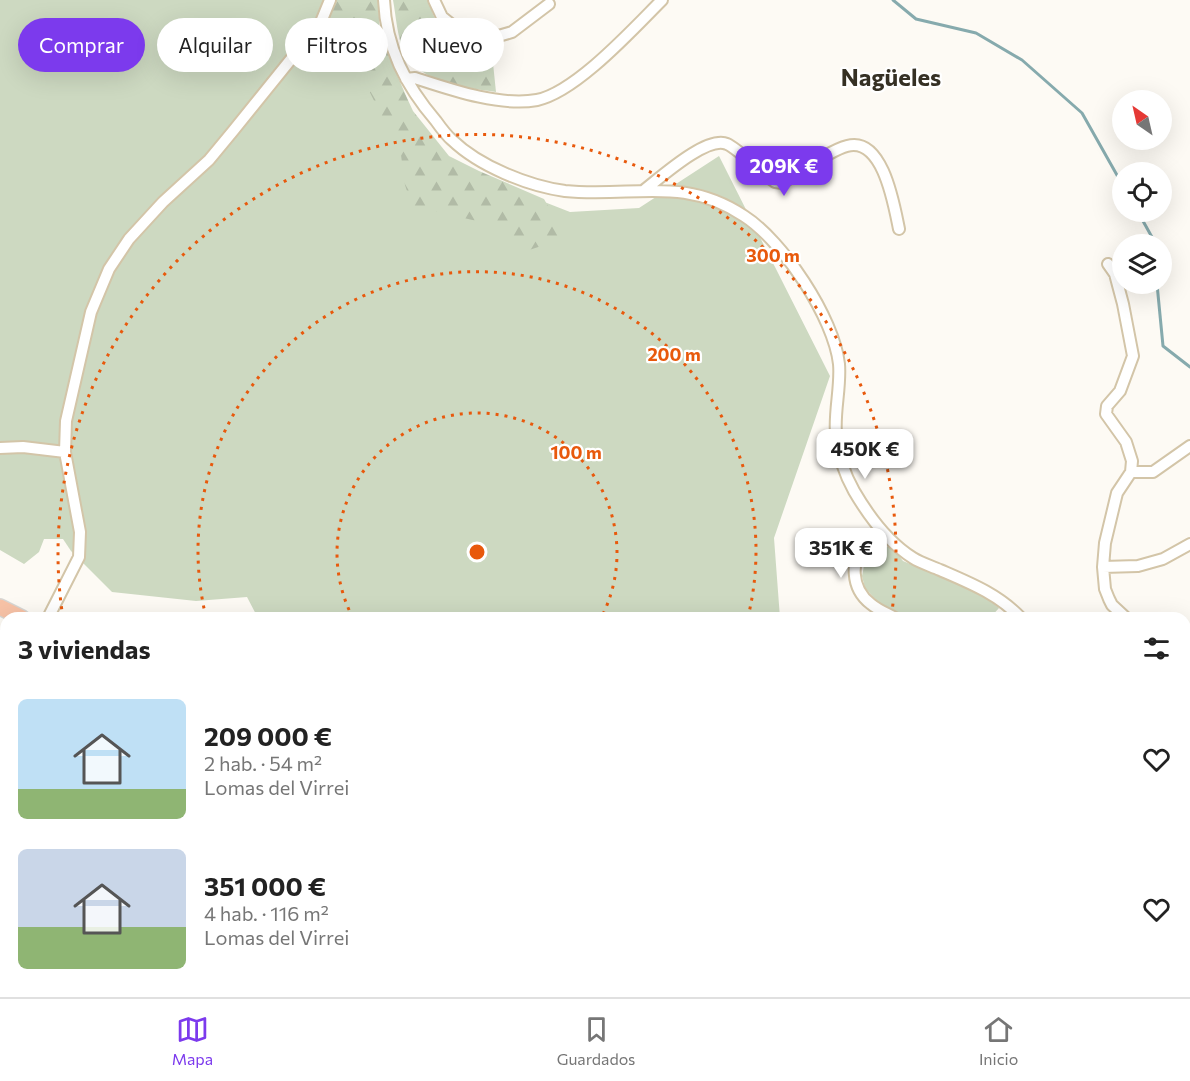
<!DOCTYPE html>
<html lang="es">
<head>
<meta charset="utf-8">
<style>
	body { margin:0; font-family:Commissioner,sans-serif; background:#f2f2f2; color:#222; height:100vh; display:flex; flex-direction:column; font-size:22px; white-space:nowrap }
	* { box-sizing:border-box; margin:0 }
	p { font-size:20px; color:#767676 }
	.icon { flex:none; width:33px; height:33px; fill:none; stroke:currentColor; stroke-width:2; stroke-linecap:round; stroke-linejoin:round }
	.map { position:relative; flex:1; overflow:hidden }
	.drawer { position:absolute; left:0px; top:612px; width:1191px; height:386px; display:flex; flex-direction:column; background:#fff; border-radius:18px 18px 0 0; box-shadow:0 6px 24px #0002 }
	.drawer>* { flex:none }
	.hud { position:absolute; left:18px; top:18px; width:600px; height:54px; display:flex; gap:12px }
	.needle { width:39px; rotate:326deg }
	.buttons { position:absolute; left:1112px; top:90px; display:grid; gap:12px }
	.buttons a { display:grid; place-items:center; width:60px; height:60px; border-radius:50%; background:#fff; box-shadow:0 6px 24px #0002; font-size:30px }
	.price { position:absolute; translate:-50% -51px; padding:0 14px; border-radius:12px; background:#fff; color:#222; font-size:20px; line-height:39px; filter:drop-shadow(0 2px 3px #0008) }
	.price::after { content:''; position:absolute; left:50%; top:36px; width:18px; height:14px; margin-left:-9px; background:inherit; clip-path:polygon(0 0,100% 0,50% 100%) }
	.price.current { background:#7c3aed; color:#fff }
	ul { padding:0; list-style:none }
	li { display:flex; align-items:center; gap:18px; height:150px; padding:0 18px }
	li span { display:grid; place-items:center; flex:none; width:168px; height:120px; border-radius:9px; color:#555 }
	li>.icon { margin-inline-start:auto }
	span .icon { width:72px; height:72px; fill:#fffc; stroke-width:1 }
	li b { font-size:26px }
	h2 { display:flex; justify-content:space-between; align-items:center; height:72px; padding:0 18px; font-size:26px }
	.pill { padding:0 21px; border-radius:27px; background:#fff; box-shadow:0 6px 24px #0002; font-size:21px; line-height:54px }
	.pill.current { background:#7c3aed; color:#fff }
	.menu { display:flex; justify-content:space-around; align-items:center; height:84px; border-top:2px solid #e0e0e0; background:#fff; font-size:16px; color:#767676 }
	.menu a { display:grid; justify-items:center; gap:3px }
	.menu .current { color:#7c3aed }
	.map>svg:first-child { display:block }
	.green { fill:#cdd9c1 }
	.forest { fill:url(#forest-firs) }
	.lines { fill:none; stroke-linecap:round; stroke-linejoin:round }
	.stream { stroke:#86aaad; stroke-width:3 }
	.highway-tunnel { stroke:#d5d2ca; stroke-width:15; stroke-dasharray:15 8; stroke-linecap:butt }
	.minor-casing { stroke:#d3c5a8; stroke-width:14 }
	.highway-casing { stroke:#d7d6d3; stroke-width:18 }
	.minor { stroke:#fff; stroke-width:10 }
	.highway { stroke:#f7c2a6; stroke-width:15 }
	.ring { fill:none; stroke:#e8590c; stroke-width:3; stroke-dasharray:3 6 }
	.labels { text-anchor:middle; stroke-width:4.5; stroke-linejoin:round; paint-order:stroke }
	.district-label { font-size:24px; font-weight:bold; fill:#353024; stroke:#fff }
	.centre { fill:#e8590c; stroke:#fff; stroke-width:3 }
	.ring-label { font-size:18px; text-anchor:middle; font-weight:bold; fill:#e8590c; stroke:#fff; stroke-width:4.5; stroke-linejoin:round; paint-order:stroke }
</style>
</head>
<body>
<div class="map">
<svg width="1190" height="997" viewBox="0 0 1190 997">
	<defs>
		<pattern id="forest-firs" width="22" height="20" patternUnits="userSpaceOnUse" patternTransform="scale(1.5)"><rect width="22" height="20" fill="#cdd9c1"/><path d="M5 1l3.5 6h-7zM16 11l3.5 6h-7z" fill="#b1bba6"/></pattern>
	</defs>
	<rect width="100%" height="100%" fill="#fdfaf4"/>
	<path class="green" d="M0,0h364l61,155 145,57 69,-4 80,-52 111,220 -56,162 6,80h-522l-11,-21 -51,4 -84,-9 -41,-41 -8,-12h-19l-5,13 -15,12 -24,-14z
		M883,547h9l11,14 78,33 18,14 -9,10h-82l-30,-16 -13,-14 -3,-12 3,-15z
		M0,658l6,3v331h1149l5,5h-1160z
		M1190,865v68l-5,3v-70z"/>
	<path class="forest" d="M337,0h41l2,35 27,63 6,13 36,45 30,15 65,28 22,39 -40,13 -32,-26 -82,-19 -7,-21 -4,-30 -70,-141z
		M393,0h36c7,37 29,38 62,44l5,48c-32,-5 -75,-8 -92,-41 -7,-14 -8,-35 -11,-51z"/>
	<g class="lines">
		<path class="stream" d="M893,0l23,19 60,14 46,27 60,53 40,71
			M1138,212l15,27v5
			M1157,284l6,62 27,21"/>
		<path class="highway-tunnel" d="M273,997l8,-5
			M356,997l9,-5"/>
		<defs>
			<path id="minor" d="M384,0c2,48 22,86 52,121 5,7 10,14 16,19 27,26 76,46 113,51 67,7 118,-16 179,25 39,25 90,102 95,148 2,23 -5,47 -3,70 1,19 9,41 18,57 14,24 35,52 59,67 8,5 18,8 27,12 30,13 58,24 81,48
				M434,0l8,17 10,8 36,14 24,-7 37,-28
				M406,79l9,-1c34,11 85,29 122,22 39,-8 96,-71 125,-100
				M643,191c17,-13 64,-56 84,-47 10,4 37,30 48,38l7,1c18,-10 46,-32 65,-37 36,-10 47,59 52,83
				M1108,264l7,10 8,30 10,52 -13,35 -13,15 -1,8 20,28 6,19 -1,11 -14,21 -12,50 -2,24 2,22 4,10 3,6 14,13
				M0,448l23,-1 42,5 1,-31 25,-109 18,-43 20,-30 34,-37 46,-42 24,-29 88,-109 9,-22
				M1131,472h22l37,-26
				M882,531c-5,4 -10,7 -15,11 -18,17 -16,47 4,62 7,6 17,10 24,14
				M1103,567l35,-1 25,-7 27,-15
				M48,618l31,-61 1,-25 -15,-80
				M1185,663l5,3
				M0,718l6,-13
				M1185,719l5,-1
				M0,791l6,13
				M133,992l1,5"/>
			<path id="highway" d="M0,607l22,11
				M0,638l6,3
				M1185,765l5,-1
				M1185,783l5,-2
				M1185,811l5,-1
				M1185,823l5,-2
				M1185,836l5,-1"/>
		</defs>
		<use href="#minor" class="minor-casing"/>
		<use href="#highway" class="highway-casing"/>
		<use href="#minor" class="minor"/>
		<use href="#highway" class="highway"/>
	</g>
	<g class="ring">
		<path d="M353 618A140 140 0 1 1 601 618"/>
		<path d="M206 617A279 279 0 1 1 748 617"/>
		<path d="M63 618A419 419 0 1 1 891 618"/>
	</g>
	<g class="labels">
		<g class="district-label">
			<text x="891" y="86">Nagüeles</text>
		</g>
	</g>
	<circle cx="477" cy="552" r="9" class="centre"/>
	<g class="ring-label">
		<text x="773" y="262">300 m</text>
		<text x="674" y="361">200 m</text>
		<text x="576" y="459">100 m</text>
	</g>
</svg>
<div class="buttons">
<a><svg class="needle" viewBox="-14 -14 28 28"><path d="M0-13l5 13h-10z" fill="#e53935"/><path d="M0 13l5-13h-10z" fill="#767676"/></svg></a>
<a><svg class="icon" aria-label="locate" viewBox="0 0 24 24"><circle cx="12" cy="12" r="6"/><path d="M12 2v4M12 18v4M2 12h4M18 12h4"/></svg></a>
<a><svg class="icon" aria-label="layers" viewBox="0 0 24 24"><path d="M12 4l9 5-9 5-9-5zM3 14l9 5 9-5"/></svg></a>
</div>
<b class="price current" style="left:784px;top:197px">209K €</b>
<b class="price" style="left:865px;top:480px">450K €</b>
<b class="price" style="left:841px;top:579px">351K €</b>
<div class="hud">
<a class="pill current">Comprar</a>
<a class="pill">Alquilar</a>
<a class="pill">Filtros</a>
<a class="pill">Nuevo</a>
</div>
<section class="drawer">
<h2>3 viviendas<svg class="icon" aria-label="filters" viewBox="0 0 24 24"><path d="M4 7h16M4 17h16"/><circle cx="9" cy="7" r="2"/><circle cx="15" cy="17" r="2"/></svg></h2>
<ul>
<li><span style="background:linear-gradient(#bfe0f5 75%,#8fb573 0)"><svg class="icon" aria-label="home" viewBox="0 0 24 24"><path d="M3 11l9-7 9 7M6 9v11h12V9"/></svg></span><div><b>209 000 €</b><p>2 hab. · 54 m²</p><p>Lomas del Virrei</p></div><svg class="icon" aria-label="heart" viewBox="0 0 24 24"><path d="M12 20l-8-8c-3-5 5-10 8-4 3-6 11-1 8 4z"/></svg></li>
<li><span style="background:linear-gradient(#c9d6e8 65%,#8fb573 0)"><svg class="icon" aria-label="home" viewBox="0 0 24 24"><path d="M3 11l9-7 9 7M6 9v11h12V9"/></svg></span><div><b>351 000 €</b><p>4 hab. · 116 m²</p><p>Lomas del Virrei</p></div><svg class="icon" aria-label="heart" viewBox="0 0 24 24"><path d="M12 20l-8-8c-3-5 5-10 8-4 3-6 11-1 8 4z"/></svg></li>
</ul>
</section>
</div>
<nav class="menu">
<a class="current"><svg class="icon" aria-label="map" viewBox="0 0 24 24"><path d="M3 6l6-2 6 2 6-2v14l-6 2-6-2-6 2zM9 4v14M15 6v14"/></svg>Mapa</a>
<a><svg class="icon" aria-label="saved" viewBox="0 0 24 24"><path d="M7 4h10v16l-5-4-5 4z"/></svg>Guardados</a>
<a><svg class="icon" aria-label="home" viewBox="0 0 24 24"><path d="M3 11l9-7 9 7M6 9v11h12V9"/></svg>Inicio</a>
</nav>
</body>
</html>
